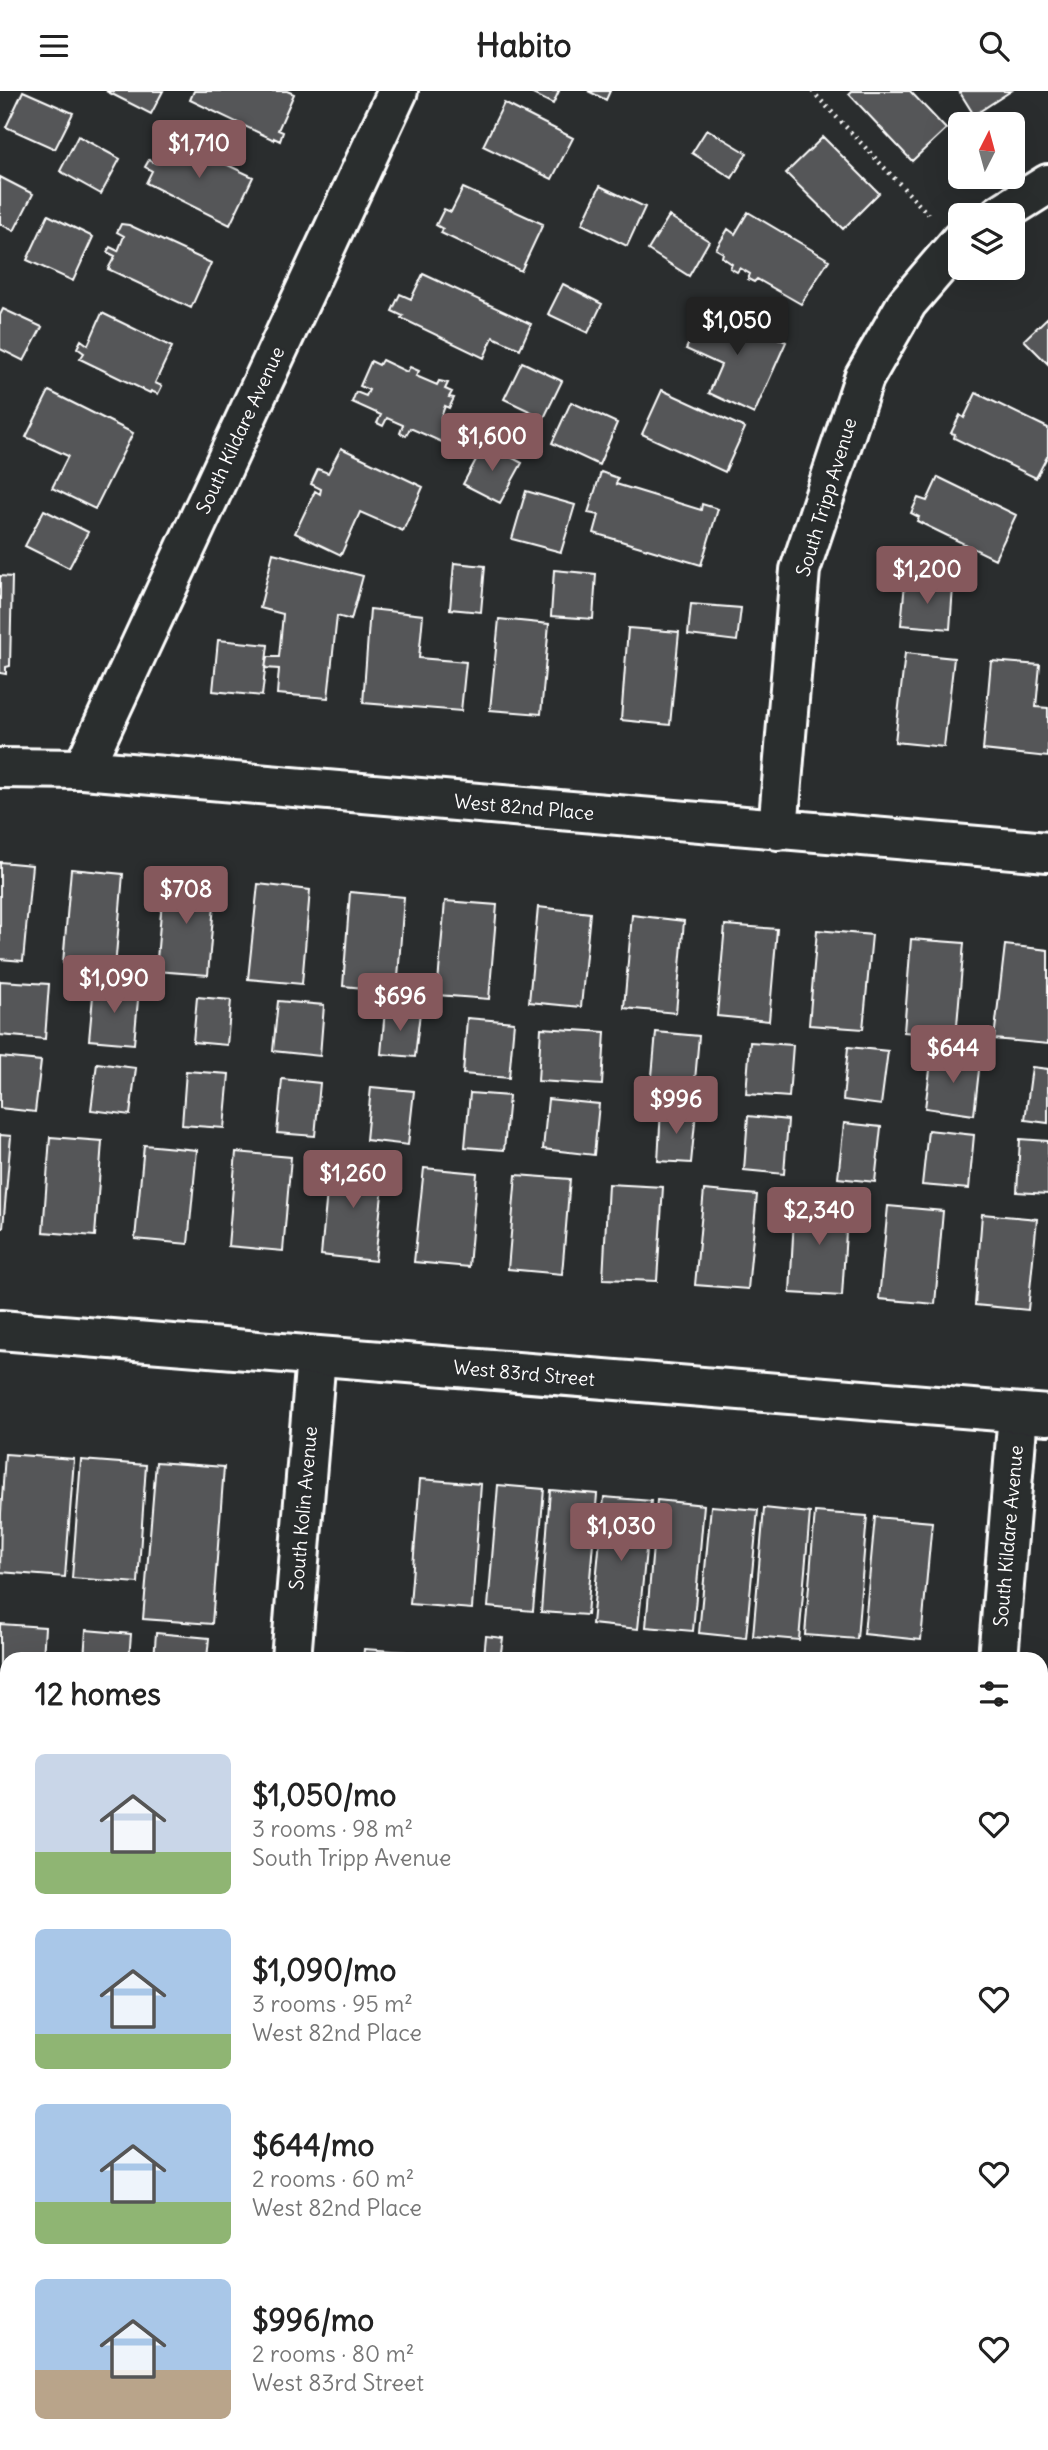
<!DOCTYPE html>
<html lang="en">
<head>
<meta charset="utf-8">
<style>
	body { margin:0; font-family:Delius,sans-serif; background:#f2f2f2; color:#222; height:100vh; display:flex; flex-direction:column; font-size:26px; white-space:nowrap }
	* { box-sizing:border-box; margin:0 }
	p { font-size:23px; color:#767676 }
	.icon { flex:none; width:38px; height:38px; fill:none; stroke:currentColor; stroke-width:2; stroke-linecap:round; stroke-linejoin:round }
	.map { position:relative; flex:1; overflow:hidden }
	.side { position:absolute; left:0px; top:1561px; width:1048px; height:798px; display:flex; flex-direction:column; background:#fff; border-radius:21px 21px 0 0; box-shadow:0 7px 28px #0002 }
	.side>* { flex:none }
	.needle { width:46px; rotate:6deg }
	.buttons { position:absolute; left:948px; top:21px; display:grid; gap:14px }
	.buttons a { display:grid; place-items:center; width:77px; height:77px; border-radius:10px; background:#fff; box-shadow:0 7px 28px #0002; font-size:35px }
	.price { position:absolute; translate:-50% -60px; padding:0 16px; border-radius:7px; background:#85585c; color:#fff; font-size:23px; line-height:46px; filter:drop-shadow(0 2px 4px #0008) }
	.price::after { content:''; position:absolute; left:50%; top:42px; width:21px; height:16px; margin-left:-10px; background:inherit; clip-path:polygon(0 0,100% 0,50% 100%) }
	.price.active { background:#222; color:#fff }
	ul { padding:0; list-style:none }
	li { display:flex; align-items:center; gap:21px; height:175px; padding:0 35px }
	li span { display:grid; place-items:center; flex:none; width:196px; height:140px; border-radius:10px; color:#555 }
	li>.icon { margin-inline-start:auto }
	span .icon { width:84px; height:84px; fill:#fffc; stroke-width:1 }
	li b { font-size:30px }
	h2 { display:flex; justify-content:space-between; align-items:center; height:84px; padding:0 35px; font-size:30px }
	header { display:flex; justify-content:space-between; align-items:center; height:91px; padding:0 35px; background:#fff; font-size:32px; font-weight:700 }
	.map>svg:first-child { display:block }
	.building { fill:#555758; stroke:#fff; stroke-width:2 }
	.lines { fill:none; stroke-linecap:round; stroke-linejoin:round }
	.lane-casing { stroke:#fff; stroke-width:32 }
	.street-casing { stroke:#fff; stroke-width:44 }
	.secondary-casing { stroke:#fff; stroke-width:44 }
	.path { stroke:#fff; stroke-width:4.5; stroke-dasharray:2 5; stroke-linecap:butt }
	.lane { stroke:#2a2d2e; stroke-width:26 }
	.street { stroke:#2a2d2e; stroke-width:38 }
	.secondary { stroke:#2a2d2e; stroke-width:38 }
	.labels { text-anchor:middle; stroke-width:5; stroke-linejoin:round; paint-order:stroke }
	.street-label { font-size:19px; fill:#fff; stroke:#2a2d2e }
</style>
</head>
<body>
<header><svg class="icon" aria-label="menu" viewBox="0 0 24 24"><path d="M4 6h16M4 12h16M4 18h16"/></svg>Habito<svg class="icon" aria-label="search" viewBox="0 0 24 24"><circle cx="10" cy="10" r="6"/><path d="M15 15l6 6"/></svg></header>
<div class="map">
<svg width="1048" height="2359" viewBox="0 0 1048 2359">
	<rect width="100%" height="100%" fill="#2a2d2e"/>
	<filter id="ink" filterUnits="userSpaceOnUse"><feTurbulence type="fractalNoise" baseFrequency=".0143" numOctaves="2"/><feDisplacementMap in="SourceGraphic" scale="14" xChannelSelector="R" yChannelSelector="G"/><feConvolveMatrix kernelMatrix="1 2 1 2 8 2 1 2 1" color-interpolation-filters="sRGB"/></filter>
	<g filter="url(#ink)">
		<path class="building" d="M23,0l50,22 -18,36 -49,-22z
			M106,0h57l-12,23z
			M194,0h93l7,3 -16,36 5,2 -3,9 -6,-3v2l-84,-40z
			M527,0h32l-6,13z
			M588,0h22l-4,9z
			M852,0h58l36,38 -34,32 -63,-67z
			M959,0h52l-37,24z
			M504,12l69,35 -21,41 -69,-33z
			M707,38l40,24 -15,25 -40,-25z
			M78,45l42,23 -19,35 -41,-23z
			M169,46l84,40 -23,48 -84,-42 6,-12 -7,-4 4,-7 7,3z
			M823,46l56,56 -36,36 -57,-56z
			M0,86l33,17 -19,37 -14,-7z
			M600,95l45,21 -18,39 -45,-22z
			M463,97l80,36 -22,47 -80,-38 2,-4 -7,-4 8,-16 7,3z
			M748,121l81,48 -28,44 -44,-25 -3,3 -6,-3 2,-5 -10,-6 -3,4 -7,-4 2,-4 -10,-7 1,-4 -7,-4 12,-20 7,5z
			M48,124l45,22 -20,44 -46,-21z
			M669,125l40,25 -20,35 -41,-26z
			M121,133l8,1 82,38 -20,45 -83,-39 7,-13 -8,-4 3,-5 8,4 6,-15 -7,-4z
			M423,183l108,50 -11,25 -27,-12 -9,21 -83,-40 2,-2 -11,-5 8,-17 11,5z
			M563,193l39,20 -14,29 -40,-19z
			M707,214l79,37 -32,72 -45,-21 12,-28 -35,-16z
			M3,218l39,18 -18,34 -24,-12v-34z
			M102,222l70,34 -17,36 7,3 -4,8 -7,-3 -1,2 -70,-34 4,-6 -7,-5 4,-8 7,5z
			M1048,226v47l-24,-24z
			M382,269l25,12 3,-5 9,4 -3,5 21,9 2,-4 9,2 -3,6 7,3 -3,5 5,1 -5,10 -4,-2 -4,11 13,6 -2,3 7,3 -8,17 -41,-18 -4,8 -6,-3 3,-8 -16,-7 -4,8 -6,-3 4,-8 -29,-13 4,-10 10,4 3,-6 -9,-4 11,-25 8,4z
			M522,271l40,19 -18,37 -40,-19z
			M662,299l83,38 -20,44 -83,-38z
			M49,300l84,42 -38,76 -43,-21 16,-32 -42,-19z
			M976,302l72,35v27l-12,23 -82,-40 1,-4 -4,-1 9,-18 4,3z
			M571,311l46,21 -18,42 -47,-22z
			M485,352l37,20 -22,40 -37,-19z
			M341,357l82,39 -20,44 -43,-19 -19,43 -46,-22 20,-42 5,3 1,-5 -10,-5 7,-15 10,4z
			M601,381l17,6 -2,6 85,26 1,-6 16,5 -17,56 -107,-32 5,-18 -11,-2z
			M938,386l78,38 -21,44 -78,-38 2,-4 -8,-4 7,-15 9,3z
			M526,400l49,14 -14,47 -49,-13z
			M44,419l44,22 -19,36 -44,-22z
			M273,462l90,23 -12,44 -14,-4 -9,82 -51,-4 2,-25 -14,-1 2,-11h12l4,-43 -23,-6z
			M454,472l31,3 -4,46 -31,-3z
			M554,479l42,4 -3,45 -42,-3z
			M0,485l12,1 -2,89 -4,1v7l-6,-1z
			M905,492l48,4 -3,42 -49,-4z
			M691,513l50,4 -4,33 -49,-6z
			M370,518l53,6 -4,43 47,4 -5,49 -98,-8z
			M499,528l50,5 -8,90 -51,-4z
			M628,537l51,4 -9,93 -49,-5z
			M218,549l50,5 -6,51 -49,-5z
			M905,562l49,5 -10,89 -49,-5z
			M991,570l49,4 -4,42 12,1v49l-65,-7z
			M0,771l32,3 -9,96 -23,-2z
			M71,778l52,5 -8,94 -52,-5z
			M164,786l52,4 -8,94 -52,-4z
			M258,793l52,6 -8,94 -54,-5z
			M350,801l54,5 -7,94 -54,-5z
			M445,810l52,4 -8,94 -52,-4z
			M538,816l52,6 -9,94 -52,-5z
			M632,824l52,6 -8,92 -52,-5z
			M725,834l52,4 -8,92 -52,-5z
			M817,839l55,5 -9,94 -54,-4z
			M911,848l53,4 -8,94 -52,-5z
			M1005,854l43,5v94l-54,-5z
			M0,890l49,3 -4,55 -45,-4z
			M94,894l45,4 -5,55 -45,-4z
			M197,906l34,3 -4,45 -34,-3z
			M278,910l46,4 -4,51 -47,-5z
			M385,919l35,2 -5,45 -34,-3z
			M467,927l47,4 -5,56 -46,-4z
			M541,937l64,4 -3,53 -64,-4z
			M656,941l43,4 -5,55 -43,-4z
			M750,951l43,3 -4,52 -43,-3z
			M848,956l40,4 -7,54 -38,-5z
			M932,964l48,6 -6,54 -49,-7z
			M0,966l41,4 -6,51 -35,-4z
			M97,972l39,5 -6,47 -39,-5z
			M1032,976l16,2v54l-23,-3z
			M186,980l43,3 -5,54 -42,-3z
			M282,988l38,4 -5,53 -38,-3z
			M371,996l43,4 -6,54 -42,-5z
			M470,1002l39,3 -5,54 -39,-3z
			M548,1008l51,5 -5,51 -51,-6z
			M661,1018l35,3 -5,51 -33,-2z
			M748,1025l40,4 -4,54 -40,-4z
			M844,1032l37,4 -6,55 -37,-4z
			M928,1039l46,5 -5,54 -47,-4z
			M0,1044l11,1 -8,92h-3z
			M50,1046l52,4 -7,95 -52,-4z
			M1020,1048l28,2v53l-31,-2z
			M144,1054l53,5 -9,94 -53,-5z
			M236,1061l55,5 -8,94 -55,-5z
			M330,1069l55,5 -10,96 -54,-6z
			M424,1077l53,5 -8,94 -55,-5z
			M516,1084l54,4 -8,95 -54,-5z
			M608,1093l55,3 -6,94 -54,-2z
			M704,1099l53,5 -9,94 -53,-4z
			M795,1107l53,2 -6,96 -52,-3z
			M888,1115l55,5 -8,93 -56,-5z
			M982,1123l55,5 -9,91 -53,-5z
			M5,1363l69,5 -9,118 -65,-5 1,-59z
			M81,1369l65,5 -8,118 -66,-5z
			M156,1371l68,5 -12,157 -69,-5z
			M420,1388l61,5 -9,125 -62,-5z
			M498,1394l46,4 -11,122 -45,-4z
			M550,1399l47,4 -10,121 -46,-3z
			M604,1406l47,4 -13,128 -46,-5z
			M657,1409l47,5 -11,126 -47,-4z
			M711,1415l47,4 -12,128 -47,-5z
			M764,1417l46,5 -11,127 -46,-4z
			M815,1421l52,4 -10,123 -52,-4z
			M875,1426l57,5 -11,118 -57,-6z
			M0,1533l45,3 -2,32h-36v13h-7z
			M86,1539l45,4 -2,25h-45z
			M156,1542l53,5 -2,21h-53z
			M486,1545l17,2 -3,21 -16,-2z
			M364,1558l57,4 -1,6h-57z
			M7,2025v61h-5z
			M4,2111l3,1v38l-7,-1z
			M0,2191l7,1v65l-7,-1z
			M7,2277v64l-6,-1z
			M340,2352h119v7h-71l-49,-4z
			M503,2352h52v7h-52z
			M599,2352h50l-1,7h-49z
			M705,2352h109l-1,7h-108z"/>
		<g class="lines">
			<defs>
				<path id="lane" d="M0,1601l7,1
					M1041,1687l7,1
					M577,2359l1,-7"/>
				<path id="street" d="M999,124l49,-31
					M0,677l83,1 965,83
					M83,678l315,-678
					M778,739l22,-260 64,-192 43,-75 54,-63
					M291,1568l25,-303
					M998,1568l20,-246
					M231,2359v-7
					M934,2359l1,-7"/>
				<path id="secondary" d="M0,1239l1048,85"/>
			</defs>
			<use href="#lane" class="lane-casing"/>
			<use href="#street" class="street-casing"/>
			<use href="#secondary" class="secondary-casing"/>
			<path class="path" d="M812,0l116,123"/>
			<use href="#lane" class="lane"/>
			<use href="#street" class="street"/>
			<use href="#secondary" class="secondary"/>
		</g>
	</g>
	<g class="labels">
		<g class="street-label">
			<text transform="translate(240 339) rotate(-65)" y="7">South Kildare Avenue</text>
			<text transform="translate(826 406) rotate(-73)" y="7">South Tripp Avenue</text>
			<text transform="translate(524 716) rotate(5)" y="7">West 82nd Place</text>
			<text transform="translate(524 1282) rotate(5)" y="7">West 83rd Street</text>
			<text transform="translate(303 1417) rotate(-85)" y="7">South Kolin Avenue</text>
			<text transform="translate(1008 1445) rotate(-85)" y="7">South Kildare Avenue</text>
		</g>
	</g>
</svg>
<div class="buttons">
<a><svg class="needle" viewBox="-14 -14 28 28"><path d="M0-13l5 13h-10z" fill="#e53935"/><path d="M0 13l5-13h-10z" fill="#767676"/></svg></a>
<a><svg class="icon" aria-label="layers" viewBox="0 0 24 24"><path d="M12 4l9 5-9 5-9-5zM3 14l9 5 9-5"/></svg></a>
</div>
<b class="price" style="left:199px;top:89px">$1,710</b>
<b class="price active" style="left:737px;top:266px">$1,050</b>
<b class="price" style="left:492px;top:382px">$1,600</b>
<b class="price" style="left:927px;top:515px">$1,200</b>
<b class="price" style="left:186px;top:835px">$708</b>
<b class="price" style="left:114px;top:924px">$1,090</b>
<b class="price" style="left:400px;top:942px">$696</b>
<b class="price" style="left:953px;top:994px">$644</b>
<b class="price" style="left:676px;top:1045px">$996</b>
<b class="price" style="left:353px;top:1119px">$1,260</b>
<b class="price" style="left:819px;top:1156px">$2,340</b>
<b class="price" style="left:621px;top:1472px">$1,030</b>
<section class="side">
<h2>12 homes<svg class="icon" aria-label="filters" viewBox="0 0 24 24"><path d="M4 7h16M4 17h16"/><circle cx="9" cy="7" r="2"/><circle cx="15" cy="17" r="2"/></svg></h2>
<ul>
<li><span style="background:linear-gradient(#c9d6e8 70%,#8fb573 0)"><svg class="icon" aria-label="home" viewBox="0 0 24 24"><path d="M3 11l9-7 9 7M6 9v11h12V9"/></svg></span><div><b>$1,050/mo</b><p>3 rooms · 98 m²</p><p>South Tripp Avenue</p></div><svg class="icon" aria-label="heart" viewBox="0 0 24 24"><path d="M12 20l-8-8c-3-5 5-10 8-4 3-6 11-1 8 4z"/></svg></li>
<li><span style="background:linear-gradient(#a9c7e8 75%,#8fb573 0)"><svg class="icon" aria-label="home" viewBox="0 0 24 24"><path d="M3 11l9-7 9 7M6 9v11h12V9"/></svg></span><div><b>$1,090/mo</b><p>3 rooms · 95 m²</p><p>West 82nd Place</p></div><svg class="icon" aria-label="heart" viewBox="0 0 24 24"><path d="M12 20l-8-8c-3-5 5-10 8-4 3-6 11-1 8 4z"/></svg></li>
<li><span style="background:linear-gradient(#a9c7e8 70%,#8fb573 0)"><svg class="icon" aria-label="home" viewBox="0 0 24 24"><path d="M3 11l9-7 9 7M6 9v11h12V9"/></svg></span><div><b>$644/mo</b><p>2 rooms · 60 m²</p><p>West 82nd Place</p></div><svg class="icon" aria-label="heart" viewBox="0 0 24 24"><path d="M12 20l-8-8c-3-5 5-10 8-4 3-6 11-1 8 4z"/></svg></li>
<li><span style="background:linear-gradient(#a9c7e8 65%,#b9a48a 0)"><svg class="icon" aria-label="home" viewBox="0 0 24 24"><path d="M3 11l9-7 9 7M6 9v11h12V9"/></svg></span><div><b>$996/mo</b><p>2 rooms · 80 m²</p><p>West 83rd Street</p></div><svg class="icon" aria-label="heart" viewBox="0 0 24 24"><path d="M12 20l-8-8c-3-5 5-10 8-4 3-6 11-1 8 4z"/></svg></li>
</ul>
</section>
</div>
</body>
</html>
